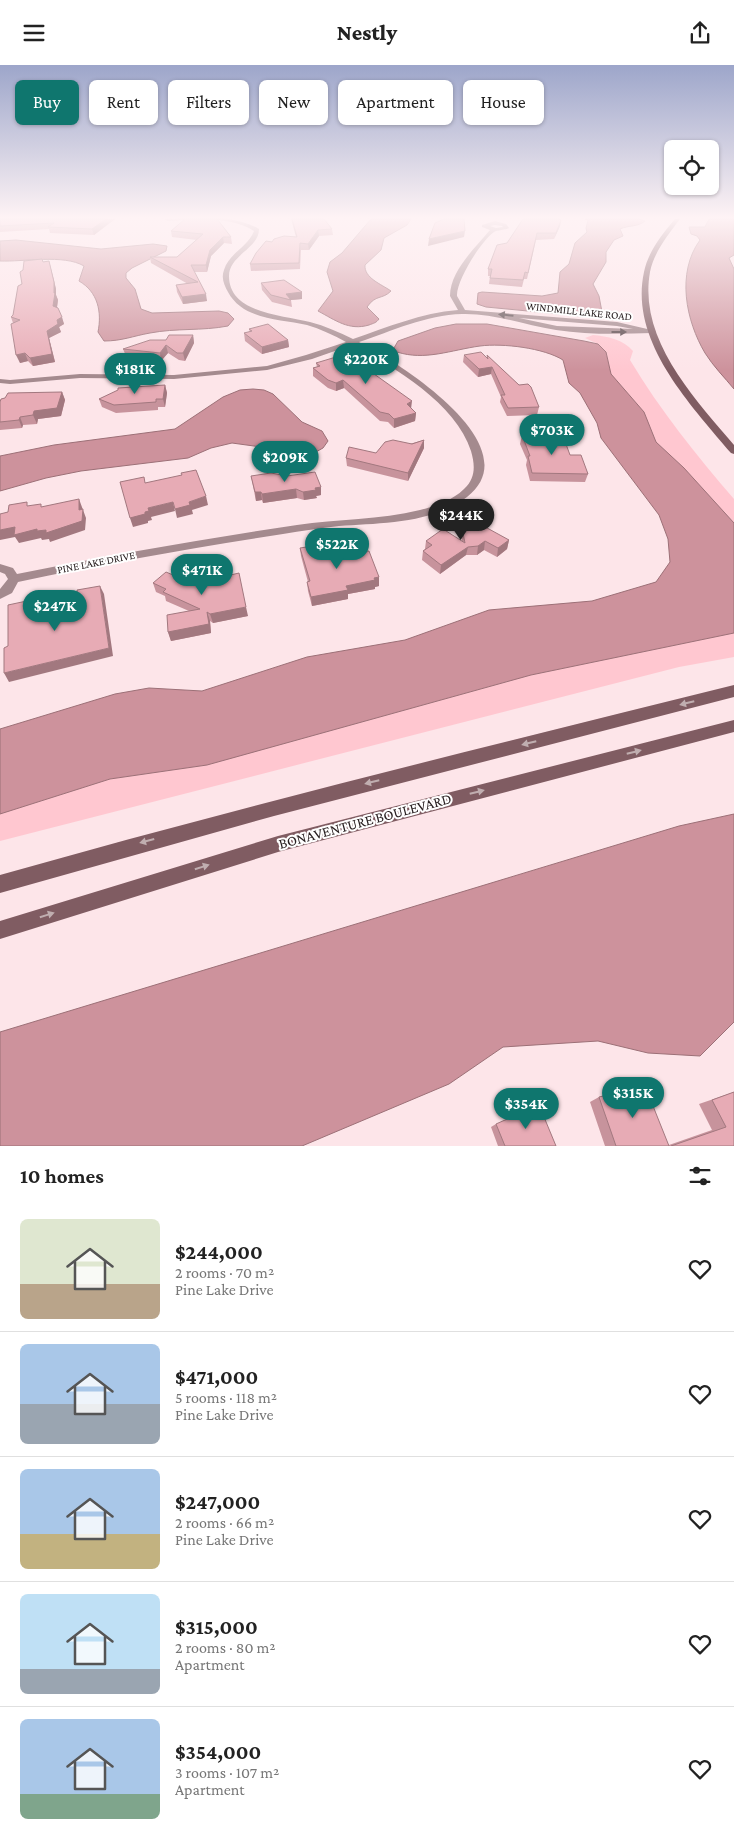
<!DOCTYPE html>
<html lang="en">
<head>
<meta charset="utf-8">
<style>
	body { margin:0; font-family:"Crimson Pro",serif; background:#f2f2f2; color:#222; height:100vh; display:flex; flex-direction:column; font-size:19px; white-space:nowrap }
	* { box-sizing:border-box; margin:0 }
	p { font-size:16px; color:#767676 }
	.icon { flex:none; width:28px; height:28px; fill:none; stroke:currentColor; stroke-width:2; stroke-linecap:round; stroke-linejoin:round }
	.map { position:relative; height:1081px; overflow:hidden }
	.panel { display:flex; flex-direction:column; background:#fff; flex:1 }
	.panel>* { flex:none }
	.banner { position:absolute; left:15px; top:15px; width:705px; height:45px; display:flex; gap:10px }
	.tools { position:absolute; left:664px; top:75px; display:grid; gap:10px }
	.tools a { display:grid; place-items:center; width:55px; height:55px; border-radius:8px; background:#fff; box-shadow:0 1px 4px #0004; font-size:25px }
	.price { position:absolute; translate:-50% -42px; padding:0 11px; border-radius:18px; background:#0f766e; color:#fff; font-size:16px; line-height:32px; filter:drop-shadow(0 1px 2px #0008) }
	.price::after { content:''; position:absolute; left:50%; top:30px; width:15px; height:11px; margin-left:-8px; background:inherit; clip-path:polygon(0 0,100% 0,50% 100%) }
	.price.selected { background:#222; color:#fff }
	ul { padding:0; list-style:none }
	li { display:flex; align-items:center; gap:15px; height:125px; padding:0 20px }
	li+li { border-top:1px solid #e0e0e0 }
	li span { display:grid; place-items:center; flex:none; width:140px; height:100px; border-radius:8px; color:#555 }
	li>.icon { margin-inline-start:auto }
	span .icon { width:60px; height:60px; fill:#fffc; stroke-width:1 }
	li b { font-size:21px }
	h2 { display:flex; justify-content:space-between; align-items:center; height:60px; padding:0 20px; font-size:21px }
	.pill { padding:0 18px; border-radius:8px; background:#fff; box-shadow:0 1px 4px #0004; font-size:18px; line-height:45px }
	.pill.selected { background:#0f766e; color:#fff }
	header { display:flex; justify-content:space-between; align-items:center; height:65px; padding:0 20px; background:#fff; font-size:22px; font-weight:800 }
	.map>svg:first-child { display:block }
	.green { fill:#ffc7d0 }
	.water { fill:#cd929c; stroke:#9c7077 }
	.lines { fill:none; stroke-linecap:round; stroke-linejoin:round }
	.street { fill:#a48a8e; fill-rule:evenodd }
	.secondary { fill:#805c62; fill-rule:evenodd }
	.wall { fill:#c7939c }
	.shaded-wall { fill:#a2787f }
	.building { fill:#e7abb5; stroke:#a2787f }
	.oneway { fill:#5a4a4d }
	.oneway2 { fill:#c0aeb0 }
	.labels { text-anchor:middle; stroke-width:4; stroke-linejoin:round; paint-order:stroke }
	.far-street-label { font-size:11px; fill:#292021; stroke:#fff }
	.near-street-label { font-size:15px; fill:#292021; stroke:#fff }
</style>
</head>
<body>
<header><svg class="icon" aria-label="menu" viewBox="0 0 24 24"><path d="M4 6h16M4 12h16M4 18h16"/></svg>Nestly<svg class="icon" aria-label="share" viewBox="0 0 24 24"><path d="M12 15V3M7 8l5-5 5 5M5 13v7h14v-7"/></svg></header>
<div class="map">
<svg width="734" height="1081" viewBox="0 0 734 1081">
	<rect width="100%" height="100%" fill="#fde5e9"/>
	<path class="green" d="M593,270c14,1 31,5 40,16l-3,9c30,50 66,95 104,139v24l-50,-55 -28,-26 -12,-30 -33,-38 -5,-22 -8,-8 -13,-6z
		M734,568v24l-55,10 -679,174v-27l110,-35 97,-14 324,-90z"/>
	<path class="water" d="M371,154h40l-4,6 -23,13 -3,12 -16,15c-1,13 16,19 26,26 -9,9 -15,3 -24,16l12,12c-3,4 -5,4 -10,6 -20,6 -34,-5 -51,-14l15,-20 -6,-19 3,-10 12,-9z
		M585,154h54l6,2c-7,6 -16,4 -25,8l3,7 -9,4 -8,12v10l-13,22 6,12 3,16 -22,4 -94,-9 -9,-3 1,-11 4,-1 60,4 16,-3 2,-21 9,-8 6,-21 12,-11 -1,-4 2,-8z
		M709,154h25v36l-5,3 5,11v120c-9,-11 -21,-23 -29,-36 -19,-32 -29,-80 -5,-113l-3,-4 -6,-2 -2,-7h16z
		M16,175l85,9 52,-5 14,2 -1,5 -34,17 -6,5v5l9,11 6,20 11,4 67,-2 9,2 6,6 -6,7c-26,5 -52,2 -78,7 -17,3 -28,8 -46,8l-6,-9c4,-20 0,-40 -19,-51l5,-15c-20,-12 -61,-4 -84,-5v-20z
		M456,259h31l97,17 14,3 8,8 5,22 33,38 12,30 28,26 50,55v110l-203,42 -324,90 -97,14 -110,35v-85l115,-35 34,-6 53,3 105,-34 98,-17 84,-30 103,-9 64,-19 14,-20 -2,-23 -9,-24 -58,-77 -4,-15 -17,-30 -11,-10 -6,-23c-19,-12 -60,-17 -83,-14 -29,4 -55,15 -83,6l-3,-4 4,-7 37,-13z
		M253,324l11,1 9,4 29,28 20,9 6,10 -5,7 -18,10 -44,-11 -29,-4 -21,5 -23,10 -107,13 -35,7 -46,13v-35l54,-11 121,-16 48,-32 17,-7z
		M734,749v208l-34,34 -52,-3 -50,-12 -95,6 -54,37 -147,62h-302v-114l679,-206z"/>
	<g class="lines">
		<path class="street" d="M165,154c30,0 67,-6 94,10 0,20 -30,26 -30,47 0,38 55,39 81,46 15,4 29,10 43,17 35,-12 68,-26 105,-29l-8,-14c0,-25 25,-48 40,-66l-8,-3v-2l13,-4 11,3 3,4c-4,2 -12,2 -15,4 -13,9 -38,49 -37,64l8,14 152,12 39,9 -4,2c-31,1 -64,2 -96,-3 -31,-5 -62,-17 -94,-16 -36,1 -70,17 -103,28 39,20 173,104 108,155 -35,27 -87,26 -128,29 -19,2 -38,5 -56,8 -89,14 -177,29 -265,48l-6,11 -12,6v-10l8,-10 -3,-5 -5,-2v-8l13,4 4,6c93,-19 186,-35 280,-49 40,-6 83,-5 123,-15 16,-4 33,-10 44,-21 12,-11 11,-24 7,-38 -15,-47 -77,-85 -119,-106l-40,14 -45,11 -93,9 -94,-1 -70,6 -10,-1v-4l10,1 70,-6 94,1 93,-9 39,-11 40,-13c-12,-7 -26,-13 -39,-17 -27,-6 -64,-5 -79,-33 -4,-7 -7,-14 -4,-22 5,-17 24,-23 30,-39 -25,-16 -59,-11 -87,-10zM495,160l7,1 1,1 -7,1 -6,-2zM519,253l98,8 16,3 -76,-3z"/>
		<path class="secondary" d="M675,154h5c-12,16 -26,33 -30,53 -12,67 44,126 84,173v9l-3,-1c-41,-49 -102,-112 -87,-181 4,-20 18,-38 31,-53z
			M734,620v12l-460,119 -274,77v-18c243,-69 489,-129 734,-190z
			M734,655v12l-456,120 -278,87v-18l278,-85z"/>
	</g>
	<path class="wall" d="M0,154h115l-21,16 -44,-2 -1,-4 -49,3z
		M291,154h33l8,10 1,6 -14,1 -10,14h-8l-1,19 -49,2 -1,-7 22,-22 24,-5z
		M561,155l-1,6 -6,13 -18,1 -9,39h-3l-2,8 -33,-3 1,-8h-2v-7l19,-26z
		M220,157l11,15 1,7 -8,-1 -13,13 -4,16h-13l13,29 -24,3 -6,-12 -1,-7 12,-1 -37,-21 -1,-6h27l20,-17 -25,-3 -1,-6z
		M49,196l7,28v6l2,5 -1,7 7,17 -5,3 2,5 -12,6 6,24 -22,4 -5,-5 -8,2 -7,-40 -2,-6 2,-2 9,-31 21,-22z
		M261,218l41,9v7l-11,1 1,7 -20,-5 -10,-12z
		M249,264l39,11 1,7 -27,7 -17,-13 -1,-8 6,-1z
		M193,270l1,8 -9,18 -6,-1 -11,-7 -7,8 -35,-5 -3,-7z
		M464,290l23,3v-3l52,52 -2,8 -30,1 -7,-14 1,-5 -10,-23 -13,3 -15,-15z
		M316,298l95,45 5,5 -1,8 -21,7 -6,-6 -8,-1 -36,-33 -8,3 -8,-3 -15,-12v-8l4,-1z
		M165,320l2,8 -2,14h-7v3l-42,3 -14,-6 -3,-8z
		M62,327l3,8 -4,16 -23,3 -1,5 -14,1 -1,3 -22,2v-28z
		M522,370l48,20 18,19 -3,8 -55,-1 -4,-16 1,-5 -7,-16z
		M424,375v8l-16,33 -61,-15 -1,-8 30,-5z
		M251,411l70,11v8l-5,1 1,2 -13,2 -7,-2 -34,5 -1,-3 -6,1z
		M460,454l49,21 -2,9 -10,8 -13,-7 -7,5h-11l-26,19 -18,-14 1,-9 2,-2 1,-8h36l-3,-13z
		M300,483l21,2 5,3h26l27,24v9l-4,1v2l-27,5v5l-36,7 -4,-15 -1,-9h1l-7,-26z
		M173,510l27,9 18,-6 30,38 -35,7 -3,-2 1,12 -40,8 -3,-9 21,-21 -23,-10 -1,-5 -9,-4 -3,-9z
		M734,1027v54h-129l-15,-44 9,-5 70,48 43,-15 -13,-26z
		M496,1059l60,22h-58l-7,-19z"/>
	<path class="shaded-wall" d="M106,154h9l-21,16 -2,-6z
		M561,155l-1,6 -6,13 2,-6z
		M318,165l1,6 -10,14 -1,-6z
		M465,166l-1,6 -36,9 1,-7z
		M223,172l1,6 -13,13 -4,16 -1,-7 4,-15z
		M49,196l7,28v6l2,5 -2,14 -3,-8 1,-13z
		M302,227v7l-11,1 -5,-6z
		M206,229l1,7 -24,3 -1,-7z
		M62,252l2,7 -5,3 2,5 -12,6 6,24 -22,4 -3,-8 17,-27 10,-11z
		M193,270l1,8 -9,18 -2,-8z
		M288,275l1,7 -27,7v-7z
		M166,280l2,8 -7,8 -1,-8z
		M25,288l3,8 -8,2 -4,-8z
		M492,302l-1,7 -13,3 1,-8z
		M343,315l1,8 -8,3v-8z
		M165,320l2,8 -2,14 -2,-8z
		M62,327l3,8 -4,16 -23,3 -1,5 -4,-9 1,-4z
		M412,336l-1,8 -4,-5z
		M416,348l-1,8 -21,7v-9z
		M20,352l3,8 -1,3 -3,-8z
		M424,375v8l-16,33v-8z
		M321,422v8l-5,1 1,2 -13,2 -1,-8 12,-4z
		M296,424l1,9 -34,5 -1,-9z
		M255,427h6l1,8 -6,1z
		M206,431l2,9 -16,5 1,4 -16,4 -2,-9 14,-7z
		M79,434l7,19 -1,12 -35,12 -1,-3 -7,1 -1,-2 -22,5 -4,-6 -15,3v-10l79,-20z
		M173,437l2,9 -24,6 1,3 -4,1v2l-15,4 -3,-9 18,-10z
		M509,475l-2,9 -10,8 1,-9z
		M485,476l-1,9 -7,5 1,-9z
		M468,482l-2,8 -26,19 1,-9z
		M379,512v9l-4,1v2l-27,5v5l-36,7 -1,-9 35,-11z
		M100,521l4,8 9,62 -104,26 -5,-9 105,-25z
		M36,534l8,13 1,12 -5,-9 -4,-12z
		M246,542l2,9 -35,7 -3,-9z
		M207,547l3,9 1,12 -40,8 -3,-9z"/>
	<path class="building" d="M0,154h106l-14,10 -44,-2 6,-4 -54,3z
		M185,154h32l14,18h-8l-13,13 -4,15h-15l15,29 -24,3 -6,-12 22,-3 -48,-25h27l26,-23 -32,-3z
		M292,154h32l8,10 -14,1 -10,14 -8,-1 -1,20 -49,1 6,-11 10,-12 6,1 2,-3 10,-3 13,1z
		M444,154h20l1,12 -36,8 6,-16z
		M523,154h36l2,1 -5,13h-19l-9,40 -3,-1 -2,8 -33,-2 2,-9h-4l9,-24 10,-2z
		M42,194l1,3 6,-1 5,21v11h1l-2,13 5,2 4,9 -5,3 1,4 -11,7 5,23 -22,4 -5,-5 -9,2 -5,-31 9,-4 -9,-3 2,-2 5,-29 4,-2 -2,-12 3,-2 1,-9z
		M284,215l18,12 -16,2 5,6 -20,-5 -10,-12z
		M268,259l20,16 -26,7 -18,-14 8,-2 -3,-2z
		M169,270h24l-10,18h-6l-11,-8 -6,8 -37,-4 27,-9h16z
		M481,287l7,7 -1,-4 32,30 9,-1 3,3 8,20 -31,1 -7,-13h4l-13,-28 -13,2 -15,-14z
		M346,289l66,47 -5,3 9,9 -22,6 -5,-5 -9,-2 -37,-32 -7,3 -8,-3 -15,-12 7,-2 -4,-3z
		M165,320l-2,14h-7v3l-42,3 -15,-6 19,-9v-2z
		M62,327l-5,16 -23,3 -1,4 -13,2 -1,3 -19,2v-20l1,-3 4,-1 3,-5z
		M522,370l41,1 7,19h11l7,19 -56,-1 -4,-17h2z
		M393,375l19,4 12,-4 -16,33 -62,-15 3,-11 27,6 9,-11z
		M196,405l10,26 -17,6 1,3 -15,4 -2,-7 -25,6 1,3 -4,1v2l-15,4 -10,-36 24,-5 1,6 37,-8 -1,-2z
		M315,407l6,15 -6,1 1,2 -13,2 -7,-3 -34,5 -1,-2h-6l-4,-16 20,-3 16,3z
		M79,434v11l4,-1 -1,12 -36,12v-3l-9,1v-2l-23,6 1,-8 -15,3v-16l8,-2 1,-7 18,-3v4l14,-2v3z
		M467,452l42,23 -11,8 -13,-7 -7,5 -10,1 -27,18 -18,-14 9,-6 -6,-4 17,-12 22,14 -5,-24h5z
		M319,480l2,5 4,-1 1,4 24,-4 2,4 17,-2 10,26 -5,1 1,2 -29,6 2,4 -37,7 -4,-15 3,-1 -10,-33z
		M215,498l3,15 21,-5 7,34 -36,7 -3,-2 2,12 -41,8 -1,-17 33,-6 -37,-17 3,-3 -13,-6 13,-11 7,3 2,-2 25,11 -3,-18z
		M100,521l9,62 -105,25v-25l4,-2v-41l28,-6v4l4,1v11l14,4 15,-4v-4l5,-1 1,-7h3l-1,-13z
		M645,1021l24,60h-53l-17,-49z
		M734,1027v54h-63l55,-19 -14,-27z
		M539,1040l17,41h-51l-9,-22z"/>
	<defs><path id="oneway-solid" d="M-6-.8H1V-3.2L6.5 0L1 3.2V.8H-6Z" transform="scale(1.25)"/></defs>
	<g class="oneway">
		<use href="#oneway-solid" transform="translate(506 250) rotate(-174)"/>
		<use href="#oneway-solid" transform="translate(619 267)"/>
	</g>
	<g class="oneway2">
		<use href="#oneway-solid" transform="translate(687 638) rotate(166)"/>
		<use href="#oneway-solid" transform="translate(529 678) rotate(166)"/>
		<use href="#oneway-solid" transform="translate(634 687) rotate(-14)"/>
		<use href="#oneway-solid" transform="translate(372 717) rotate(166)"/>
		<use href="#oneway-solid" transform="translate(477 727) rotate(-14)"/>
		<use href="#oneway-solid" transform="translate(147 776) rotate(165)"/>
		<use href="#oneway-solid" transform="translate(202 802) rotate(-17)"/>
		<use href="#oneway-solid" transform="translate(47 850) rotate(-17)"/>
	</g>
	<linearGradient id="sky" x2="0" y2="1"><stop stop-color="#9da6ca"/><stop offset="0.5" stop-color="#fef3f5"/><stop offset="1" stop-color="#fef3f5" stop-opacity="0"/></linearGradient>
	<rect width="734" height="305" fill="url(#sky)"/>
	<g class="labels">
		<g class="far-street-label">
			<text transform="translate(579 246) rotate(6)" y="4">WINDMILL LAKE ROAD</text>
			<text transform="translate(96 497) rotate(-11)" y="4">PINE LAKE DRIVE</text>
		</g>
		<g class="near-street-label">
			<text transform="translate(365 756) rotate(-15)" y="5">BONAVENTURE BOULEVARD</text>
		</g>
	</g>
</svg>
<div class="tools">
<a><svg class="icon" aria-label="locate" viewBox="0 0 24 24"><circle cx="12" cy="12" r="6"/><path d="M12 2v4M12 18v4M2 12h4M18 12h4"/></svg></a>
</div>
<b class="price" style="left:366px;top:320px">$220K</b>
<b class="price" style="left:135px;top:330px">$181K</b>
<b class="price" style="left:552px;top:391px">$703K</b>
<b class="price" style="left:285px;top:418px">$209K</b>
<b class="price selected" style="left:461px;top:476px">$244K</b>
<b class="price" style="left:337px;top:505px">$522K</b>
<b class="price" style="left:202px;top:531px">$471K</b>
<b class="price" style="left:55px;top:567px">$247K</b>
<b class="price" style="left:633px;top:1054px">$315K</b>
<b class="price" style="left:526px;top:1065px">$354K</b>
<div class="banner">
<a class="pill selected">Buy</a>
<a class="pill">Rent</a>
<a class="pill">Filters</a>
<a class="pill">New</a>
<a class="pill">Apartment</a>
<a class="pill">House</a>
</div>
</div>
<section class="panel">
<h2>10 homes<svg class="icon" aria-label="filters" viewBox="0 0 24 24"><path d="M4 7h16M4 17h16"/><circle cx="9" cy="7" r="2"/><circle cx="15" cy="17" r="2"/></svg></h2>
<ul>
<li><span style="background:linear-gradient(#dfe7d0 65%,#b9a48a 0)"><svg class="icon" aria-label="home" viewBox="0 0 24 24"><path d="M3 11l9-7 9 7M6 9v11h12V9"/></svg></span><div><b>$244,000</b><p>2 rooms · 70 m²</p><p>Pine Lake Drive</p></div><svg class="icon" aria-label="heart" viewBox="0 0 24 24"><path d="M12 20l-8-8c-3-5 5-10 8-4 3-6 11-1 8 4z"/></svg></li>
<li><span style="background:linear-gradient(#a9c7e8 60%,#9aa5b1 0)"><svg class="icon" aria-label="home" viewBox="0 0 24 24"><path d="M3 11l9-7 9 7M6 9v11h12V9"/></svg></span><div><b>$471,000</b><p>5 rooms · 118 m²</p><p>Pine Lake Drive</p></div><svg class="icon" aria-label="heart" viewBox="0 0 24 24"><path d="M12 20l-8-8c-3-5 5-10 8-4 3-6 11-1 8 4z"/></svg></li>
<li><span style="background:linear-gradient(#a9c7e8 65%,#c2b280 0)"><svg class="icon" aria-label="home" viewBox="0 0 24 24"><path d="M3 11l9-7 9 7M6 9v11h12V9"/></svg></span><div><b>$247,000</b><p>2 rooms · 66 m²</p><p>Pine Lake Drive</p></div><svg class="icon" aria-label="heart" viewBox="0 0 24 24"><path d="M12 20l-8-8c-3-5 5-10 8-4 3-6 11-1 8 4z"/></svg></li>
<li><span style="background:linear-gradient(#bfe0f5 75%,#9aa5b1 0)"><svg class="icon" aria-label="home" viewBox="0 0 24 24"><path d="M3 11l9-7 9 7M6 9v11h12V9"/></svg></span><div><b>$315,000</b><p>2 rooms · 80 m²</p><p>Apartment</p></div><svg class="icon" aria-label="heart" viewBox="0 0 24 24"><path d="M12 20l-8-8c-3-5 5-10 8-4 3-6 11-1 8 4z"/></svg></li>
<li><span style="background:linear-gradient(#a9c7e8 75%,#7fa58c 0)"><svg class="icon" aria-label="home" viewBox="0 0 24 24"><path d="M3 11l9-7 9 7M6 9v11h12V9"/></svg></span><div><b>$354,000</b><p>3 rooms · 107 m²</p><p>Apartment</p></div><svg class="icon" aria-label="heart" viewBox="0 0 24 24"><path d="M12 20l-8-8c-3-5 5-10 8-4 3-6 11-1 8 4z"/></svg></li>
</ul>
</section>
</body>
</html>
